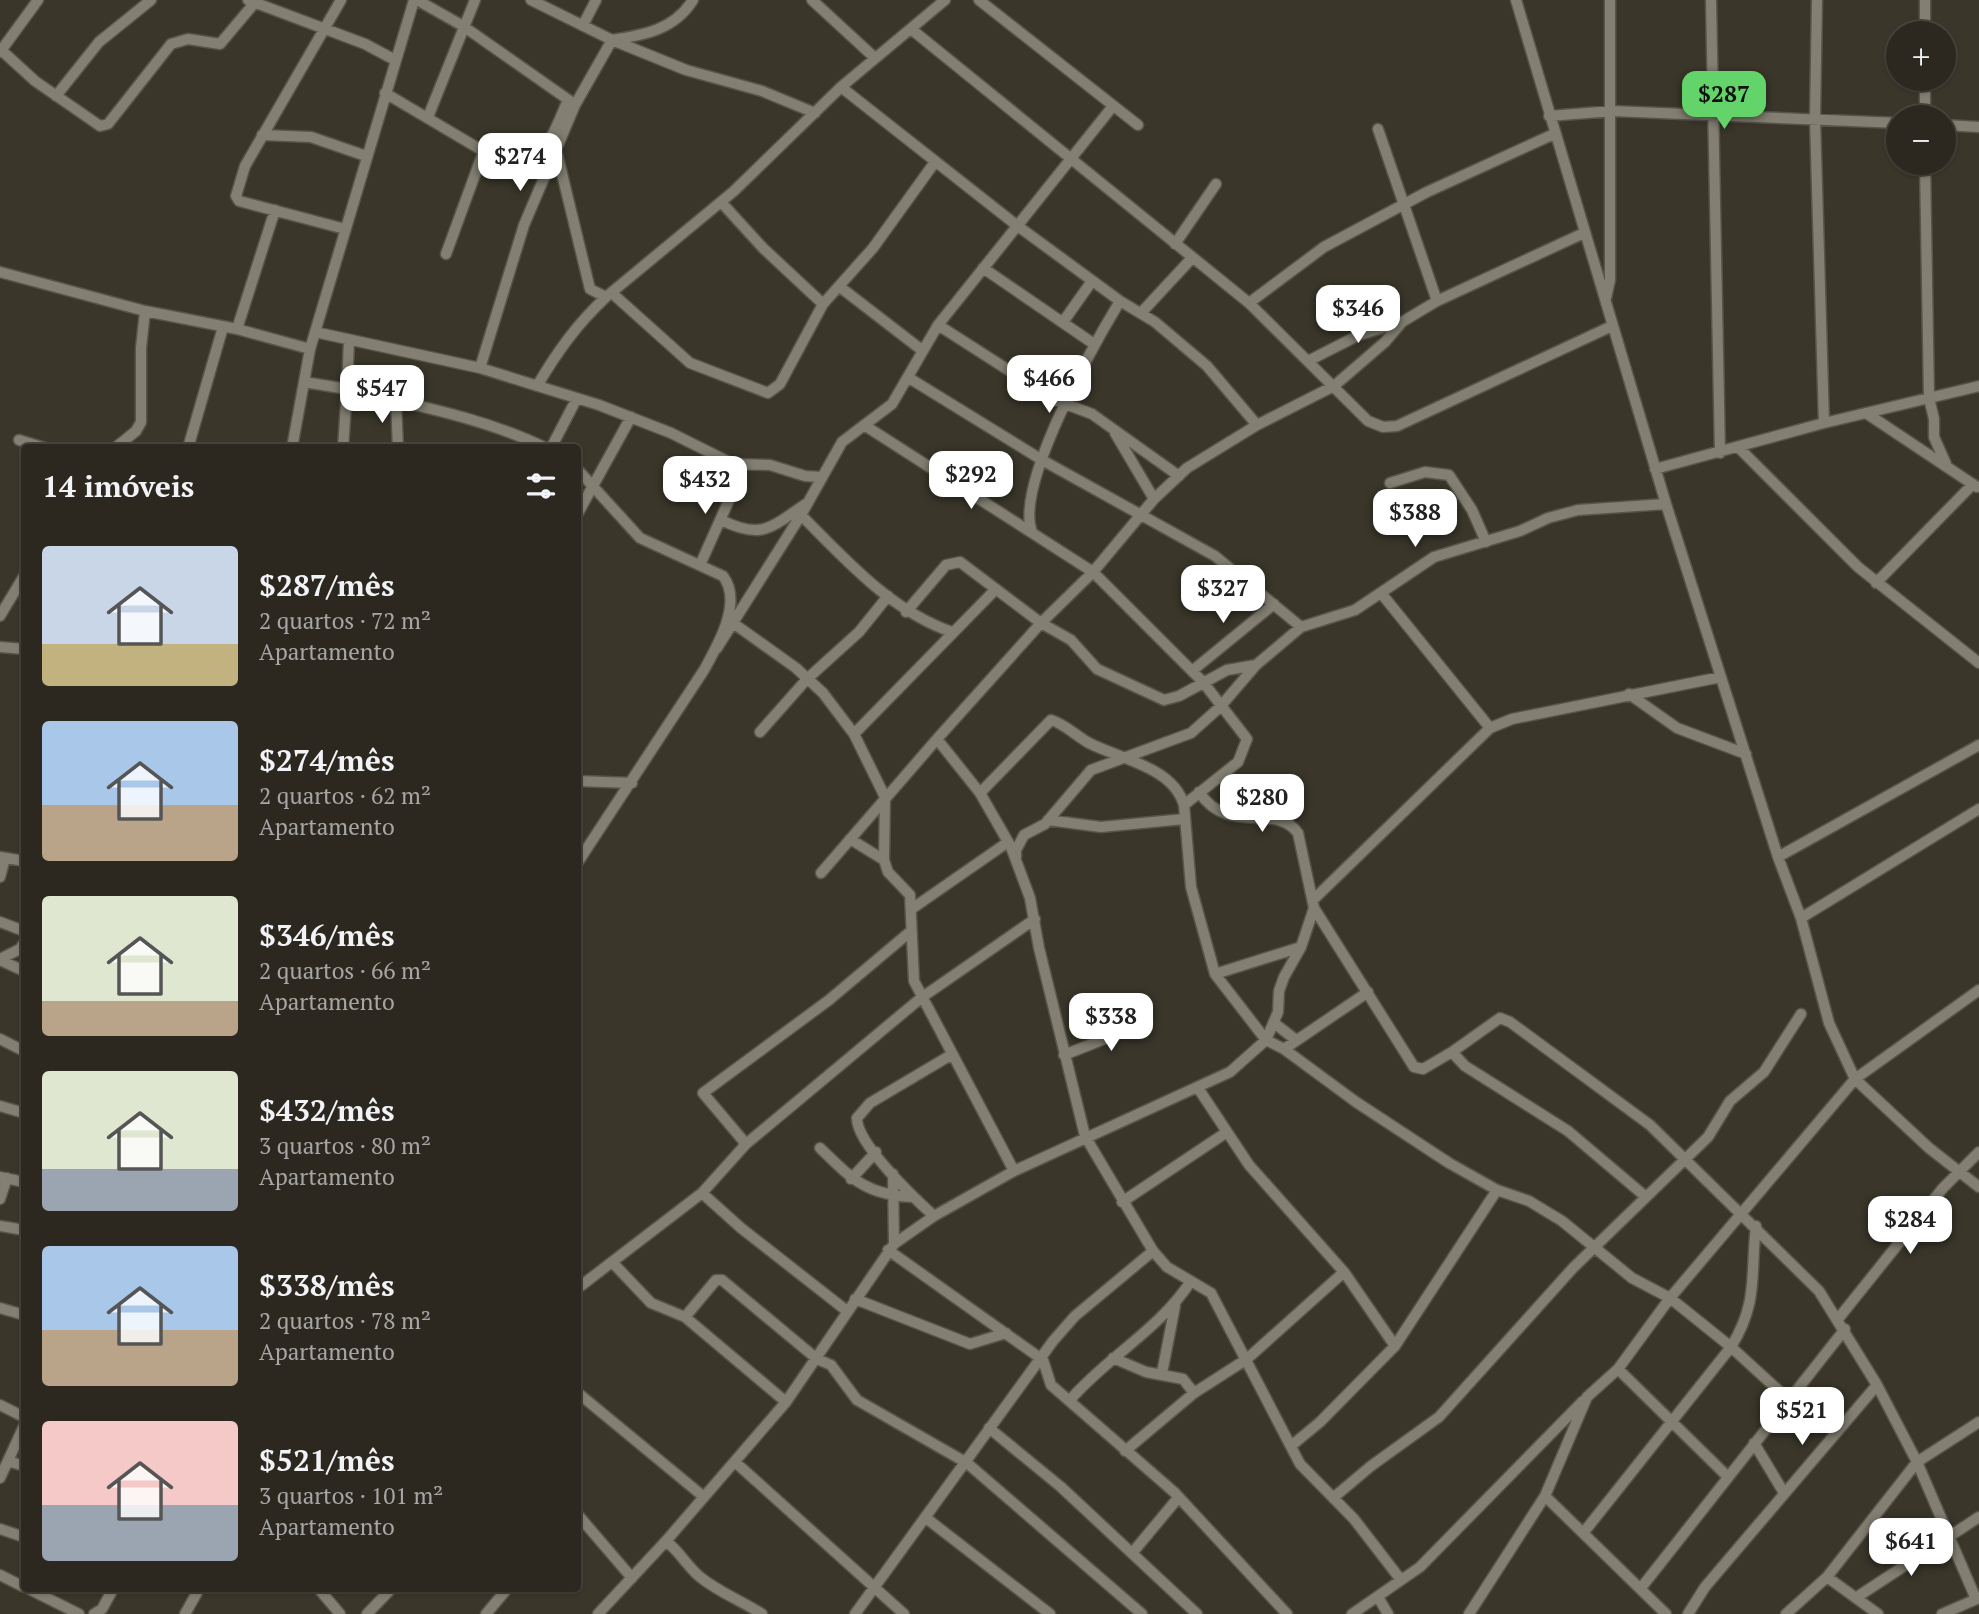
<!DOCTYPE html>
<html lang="pt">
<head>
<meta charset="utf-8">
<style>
	body { margin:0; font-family:"PT Serif",serif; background:#38342d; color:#f1f3f6; height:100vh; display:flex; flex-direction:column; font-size:26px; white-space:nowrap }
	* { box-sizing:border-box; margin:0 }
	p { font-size:23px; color:#a6a6a5 }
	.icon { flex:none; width:38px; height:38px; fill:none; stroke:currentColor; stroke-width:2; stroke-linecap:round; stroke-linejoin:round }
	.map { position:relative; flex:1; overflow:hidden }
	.panel { position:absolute; left:21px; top:444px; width:560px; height:1148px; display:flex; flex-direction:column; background:#2c2820; border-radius:7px; box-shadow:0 2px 5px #0004,0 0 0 2px #48443e }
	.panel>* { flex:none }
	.fabs { position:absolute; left:1886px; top:21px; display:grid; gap:14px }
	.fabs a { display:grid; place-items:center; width:70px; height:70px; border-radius:50%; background:#2c2820; box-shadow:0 2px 5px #0004,0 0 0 2px #48443e; font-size:35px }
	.price { position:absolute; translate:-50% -60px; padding:0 16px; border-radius:14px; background:#fff; color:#222; font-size:23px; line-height:46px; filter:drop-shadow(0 2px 4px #0008) }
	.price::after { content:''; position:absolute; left:50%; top:42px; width:21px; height:16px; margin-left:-10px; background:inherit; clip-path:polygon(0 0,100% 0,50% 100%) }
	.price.current { background:#62d469; color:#111 }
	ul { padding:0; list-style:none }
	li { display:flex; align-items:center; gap:21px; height:175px; padding:0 21px }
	li span { display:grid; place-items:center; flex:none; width:196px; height:140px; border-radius:7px; color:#555 }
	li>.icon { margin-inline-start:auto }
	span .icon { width:84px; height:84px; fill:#fffc; stroke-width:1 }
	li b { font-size:30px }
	h2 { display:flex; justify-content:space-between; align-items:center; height:84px; padding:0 21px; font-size:30px }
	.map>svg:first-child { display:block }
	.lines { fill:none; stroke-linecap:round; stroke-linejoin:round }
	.minor-casing { stroke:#57544a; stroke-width:13 }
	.minor { stroke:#837f72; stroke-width:10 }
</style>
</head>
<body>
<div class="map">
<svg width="1979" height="1614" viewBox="0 0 1979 1614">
	<rect width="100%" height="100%" fill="#3a362a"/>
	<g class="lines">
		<defs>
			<path id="minor" d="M248,0l117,44 30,16
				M341,0l-96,166 -9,30 3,5 106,28
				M417,0l46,26 110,77
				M531,0l81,40 74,30 76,21 53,22
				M812,0l63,58
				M979,0l159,125
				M1711,0l9,453
				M1817,0l-2,119 9,304
				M583,25l13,-25
				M911,29l338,274 119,118 15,6 14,-1 215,-100
				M1925,33v-33
				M0,49l35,32 65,45 8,-2 63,-80 17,-5 32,5 37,-44
				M0,52l38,-52
				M841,87l174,137 105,77 35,21 52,44 50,59
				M385,93l115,68c42,14 54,-30 68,-61
				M56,96l43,-54 52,-42
				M1549,116l63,-5 287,12
				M428,117l47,-117
				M1925,117v-38
				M1944,125l35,2
				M1378,129l59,172
				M262,135l49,2 55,19
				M556,149l34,140 16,8 128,-106 107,-104 104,-87
				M1925,163l4,235 5,21v18l12,27
				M721,202l42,46 60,56
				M1175,244l41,-60
				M446,254l38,-104
				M983,268l111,76
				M0,272l145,39 92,18 73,20
				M840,287l83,64
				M613,294l77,69 78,30 12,-9 43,-80 50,-56 62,-86
				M1606,298l4,-18v-280
				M1249,303l75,-56 103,-55 127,-58
				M1141,313l51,-55
				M1063,322l29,-41
				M938,325l117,75 37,14 87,62
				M237,329l38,-119
				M315,332l165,36 119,37 72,28 62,31 37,1 35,11 16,1
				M349,340l-2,49c66,16 138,29 199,59
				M1308,361l51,-26 43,-13 35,-21 147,-68
				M480,368l44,-143 51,-120 37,-65c32,-5 62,-10 81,-40
				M909,378l133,82 173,96 86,71
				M304,382l43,7 -4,59
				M537,386c20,-34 40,-62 69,-89
				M396,401l2,47
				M1866,413l111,74
				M864,425l229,147 110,110 44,57 -9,23 -54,43 7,82 24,87 51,66 18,9 72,53 93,61 48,27 32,11 33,20 70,57 38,20 61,49 57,52
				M1115,433l39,66
				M19,440l26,8
				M115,448l21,-17 5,-9v-74l4,-37
				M188,448l35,-121
				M292,448l18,-99 104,-349
				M551,448l26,-50
				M1739,448l119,119 121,96
				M1655,469l169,-46 155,-37
				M578,470l62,68 83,38c20,26 -5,69 -19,94l-126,192
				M1390,483l35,-11 24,3 23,35 14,32
				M578,513l53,-96
				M801,515c45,45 90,96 151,117
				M721,520c41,20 49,8 85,-16
				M1032,532c-18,-46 62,-188 88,-231
				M700,565l38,-85 1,-9 -6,-7
				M1876,583l97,-99
				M1381,593l109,135
				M906,612l40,-47 14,-3 81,61 30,17 26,29 67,31 15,-4 48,-26 29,-5
				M0,616l24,-40
				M733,623l63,45 27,25 31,41 31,63 -1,63 4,12 22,23 4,86 100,190
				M0,647l24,2
				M717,648l84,-133 41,-73 50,-38 46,-79 175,-219
				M1192,671l82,-67
				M1629,694l48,34 69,26
				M760,732l47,-53 52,-47 29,-36
				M854,734l142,-145
				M937,739l43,54 31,54 19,51 9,50 46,188 68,115 14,16 44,26 89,171 54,55 47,61
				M578,781l54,2
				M980,793l71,-73c14,4 25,16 38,23 31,16 84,24 95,62
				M1048,820l53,7 83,-8
				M850,839l34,21
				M0,857l24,4
				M1016,857v-7l8,-15 21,-11 46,-54 100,-37 29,-26 36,-42 45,-38 54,-17 79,-53 86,-26 28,-13 30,-8 88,-6
				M1778,857l201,-112
				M821,873l116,-134 104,-116 52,-51 61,-73 33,-31 70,-43 77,-39 51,-44 17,-20
				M0,877l5,-19
				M1313,900l177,-172 22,-9 209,-42
				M913,908l95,-66
				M1314,908l100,159 9,2 29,-17 13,14 103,65 78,66
				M1801,918l178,-109
				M0,922l24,9
				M0,959l20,-10 4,-6
				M0,960l24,11
				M1215,974l86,-27
				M1979,990l-124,89 74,69 50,39
				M1274,1023l22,17
				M0,1039l24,12
				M1284,1049l84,-57
				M1452,1052l48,-34 10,4 140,103 169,166 58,94 40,77 59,137
				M1064,1055l83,-33
				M1198,1088l51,77 95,107 51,74
				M0,1106l24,7
				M746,1144l-43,-51 126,-93 82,-69
				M820,1148c32,31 46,47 93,49
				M893,1174l1,70
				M0,1177l24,5
				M851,1179l25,-27
				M702,1193l39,35 106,83
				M0,1199l7,-21
				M1122,1202l105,-70
				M934,1216c-20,-18 -78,-73 -77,-98l13,-15 81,-48
				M0,1226l24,4
				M888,1250l155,110 8,25 123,107 113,122
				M612,1262l39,41 34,14 101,85
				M578,1288l124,-95 44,-49 175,-146 114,-79
				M855,1299l115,45 36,-11
				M0,1308l24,7
				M685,1317l31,-37h6l95,79 14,6 26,35 110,63 175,151
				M1838,1319l105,-131 36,-36
				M1113,1358l33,14 37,7 11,14
				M1618,1369l110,108
				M1162,1373l13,-67
				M578,1393l126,104
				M1070,1400c37,-43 90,-71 121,-119
				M0,1405l24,12
				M989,1428l72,59 136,127
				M1754,1443l30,50
				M1291,1446l29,-24 75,-76 102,-156
				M1125,1451l69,-58 53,-34 97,-87
				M8,1461l16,5
				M735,1462l169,152
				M0,1478l24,-52
				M1545,1496l121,118
				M1333,1498l38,-32 68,-49 134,-149 135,-131 22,-36 34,-29 37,-58
				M578,1515l54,63
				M926,1518l124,96
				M0,1529l24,8
				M1584,1532l147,-185c28,-46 19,-71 25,-121
				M666,1541c14,11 21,25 34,36 20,16 42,24 62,37
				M1133,1552l45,-54
				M0,1575l24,12
				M1827,1577l51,37
				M1641,1588l204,-259
				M29,1589l50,25
				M319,1589l21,25
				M1378,1597l10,17
				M1857,1597l122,-80
				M94,1614l8,-5 11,-20
				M185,1614l14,-25
				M367,1614l24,-25
				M486,1614l21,-25
				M598,1614l68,-73 120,-139 108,-158 40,-28 80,-45 216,-99 36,-32 12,-28 1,-21 5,-14 17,-30 13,-39 -16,-75c-23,-31 -69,4 -99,-41
				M855,1614l198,-273 22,-25 78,-65
				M1352,1614l68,-47 163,-166
				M1469,1614l76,-118 42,-99 31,-28 52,-71 185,-219 -26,-56 -28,-105 -23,-61 -112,-353 -150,-504
				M1688,1614l17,-27 172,-202
				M1786,1614l41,-37 90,-115 62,-40
				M1942,1614l37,-16"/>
		</defs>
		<use href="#minor" class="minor-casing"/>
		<use href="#minor" class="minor"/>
	</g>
</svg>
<div class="fabs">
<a>+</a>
<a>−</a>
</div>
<b class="price current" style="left:1724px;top:131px">$287</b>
<b class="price" style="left:520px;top:193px">$274</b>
<b class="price" style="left:1358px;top:345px">$346</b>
<b class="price" style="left:1049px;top:415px">$466</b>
<b class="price" style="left:382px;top:425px">$547</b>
<b class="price" style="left:971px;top:511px">$292</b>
<b class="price" style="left:705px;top:516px">$432</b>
<b class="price" style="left:1415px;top:549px">$388</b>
<b class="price" style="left:1223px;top:625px">$327</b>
<b class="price" style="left:1262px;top:834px">$280</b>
<b class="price" style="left:1111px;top:1053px">$338</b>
<b class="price" style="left:1910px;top:1256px">$284</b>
<b class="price" style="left:1802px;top:1447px">$521</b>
<b class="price" style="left:1911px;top:1578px">$641</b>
<section class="panel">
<h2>14 imóveis<svg class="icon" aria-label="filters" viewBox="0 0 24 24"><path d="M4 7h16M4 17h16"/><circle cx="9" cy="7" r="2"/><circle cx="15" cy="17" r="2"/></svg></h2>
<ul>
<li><span style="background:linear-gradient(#c9d6e8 70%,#c2b280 0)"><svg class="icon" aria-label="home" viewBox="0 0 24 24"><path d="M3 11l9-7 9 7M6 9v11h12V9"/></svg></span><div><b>$287/mês</b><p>2 quartos · 72 m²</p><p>Apartamento</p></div></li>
<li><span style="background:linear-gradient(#a9c7e8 60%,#b9a48a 0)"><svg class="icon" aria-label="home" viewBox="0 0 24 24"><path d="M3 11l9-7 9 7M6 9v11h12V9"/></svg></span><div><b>$274/mês</b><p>2 quartos · 62 m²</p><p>Apartamento</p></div></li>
<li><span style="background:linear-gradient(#dfe7d0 75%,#b9a48a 0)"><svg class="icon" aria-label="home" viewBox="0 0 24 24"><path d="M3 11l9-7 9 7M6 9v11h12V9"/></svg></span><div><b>$346/mês</b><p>2 quartos · 66 m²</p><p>Apartamento</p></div></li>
<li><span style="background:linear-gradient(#dfe7d0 70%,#9aa5b1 0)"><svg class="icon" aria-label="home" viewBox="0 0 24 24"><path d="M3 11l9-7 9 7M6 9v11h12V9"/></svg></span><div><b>$432/mês</b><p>3 quartos · 80 m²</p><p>Apartamento</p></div></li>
<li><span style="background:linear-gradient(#a9c7e8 60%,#b9a48a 0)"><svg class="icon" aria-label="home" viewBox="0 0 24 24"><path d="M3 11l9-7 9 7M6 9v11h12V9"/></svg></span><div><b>$338/mês</b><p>2 quartos · 78 m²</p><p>Apartamento</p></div></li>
<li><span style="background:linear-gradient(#f6c9c9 60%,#9aa5b1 0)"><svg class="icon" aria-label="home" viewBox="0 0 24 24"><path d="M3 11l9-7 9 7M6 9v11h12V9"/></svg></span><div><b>$521/mês</b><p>3 quartos · 101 m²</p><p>Apartamento</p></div></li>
</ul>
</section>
</div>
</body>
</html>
